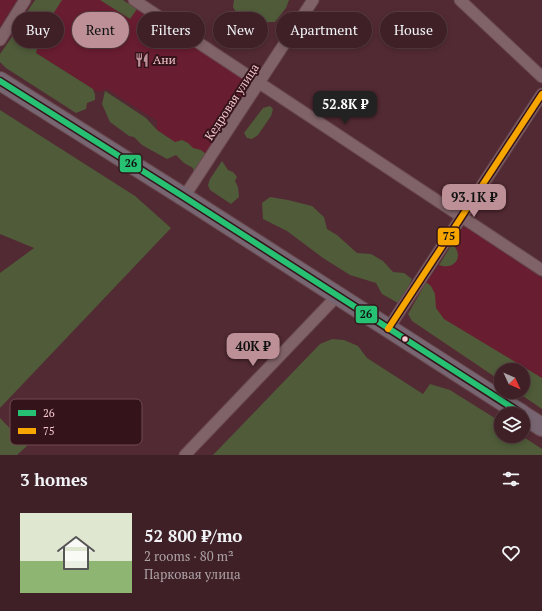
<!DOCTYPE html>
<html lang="en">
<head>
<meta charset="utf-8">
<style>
	body { margin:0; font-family:"PT Serif",serif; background:#45282e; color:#f1f3f6; height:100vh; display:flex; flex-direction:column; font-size:15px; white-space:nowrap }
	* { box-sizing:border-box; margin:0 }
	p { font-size:13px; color:#ada3a7 }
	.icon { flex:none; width:22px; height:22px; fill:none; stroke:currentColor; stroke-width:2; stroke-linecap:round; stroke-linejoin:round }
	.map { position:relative; height:455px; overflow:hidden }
	.details { display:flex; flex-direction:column; background:#3e2026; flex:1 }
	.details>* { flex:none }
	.top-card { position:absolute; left:12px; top:12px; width:518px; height:36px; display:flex; gap:8px }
	.needle { width:26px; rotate:134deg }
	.fabs { position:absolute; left:494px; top:363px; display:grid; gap:8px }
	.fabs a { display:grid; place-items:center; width:36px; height:36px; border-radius:50%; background:#3e2026; box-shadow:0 2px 6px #0003,0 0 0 1px #573e43; font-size:20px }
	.price { position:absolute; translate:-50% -34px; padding:0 9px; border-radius:8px; background:#bc9096; color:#111; font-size:13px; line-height:26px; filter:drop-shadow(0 1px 2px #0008) }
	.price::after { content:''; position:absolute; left:50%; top:24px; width:12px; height:9px; margin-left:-6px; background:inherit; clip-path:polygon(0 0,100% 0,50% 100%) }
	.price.on { background:#222; color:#fff }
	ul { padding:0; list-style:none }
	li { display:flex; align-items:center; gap:12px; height:100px; padding:0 20px }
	li span { display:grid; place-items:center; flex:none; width:112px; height:80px; border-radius:0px; color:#555 }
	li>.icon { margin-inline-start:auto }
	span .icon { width:48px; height:48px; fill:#fffc; stroke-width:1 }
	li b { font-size:17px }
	h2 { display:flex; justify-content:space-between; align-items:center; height:48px; padding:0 20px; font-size:17px }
	.chip { padding:0 14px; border-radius:18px; background:#3e2026; box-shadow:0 2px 6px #0003,0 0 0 1px #573e43; font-size:14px; line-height:36px }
	.chip.on { background:#bc9096; color:#111 }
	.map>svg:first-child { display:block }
	.built { fill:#691d30 }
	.green { fill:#4f5b39 }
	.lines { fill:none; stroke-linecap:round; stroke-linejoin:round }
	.street-casing { stroke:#69484f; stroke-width:13 }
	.primary-casing { stroke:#69484f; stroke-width:20 }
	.street { stroke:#806369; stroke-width:11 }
	.primary { stroke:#776671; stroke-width:18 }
	.bus-1-casing { stroke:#34141a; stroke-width:9 }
	.bus-2-casing { stroke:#34141a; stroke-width:9 }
	.bus-1 { stroke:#26c172; stroke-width:6 }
	.bus-2 { stroke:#f7a600; stroke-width:6 }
	.bus-dot { fill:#f5c7cc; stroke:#34141a; stroke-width:1.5 }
	.labels { text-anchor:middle; stroke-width:4; stroke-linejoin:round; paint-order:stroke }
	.poi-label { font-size:12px; fill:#f5c7cc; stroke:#34141a; text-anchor:start }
	.street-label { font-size:12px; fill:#f5c7cc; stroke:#34141a }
	.key { fill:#34141a; stroke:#6e4a4f; stroke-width:1 }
	.key-label { font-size:11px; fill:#f5c7cc }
	.line-badge { stroke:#34141a; stroke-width:1.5 }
	.pale-badge-label { font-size:11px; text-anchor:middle; font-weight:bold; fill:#111 }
</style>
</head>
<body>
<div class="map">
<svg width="542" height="455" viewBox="0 0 542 455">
	<rect width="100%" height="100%" fill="#522a33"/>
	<path class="built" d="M0,0h17l-17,27z
		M35,0h88l120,77 4,4 2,4 -1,5 -41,65 -6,-5 -8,-2 -5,-5 -6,-3 -7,2 -18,-12v-9l-50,-32 -8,3 -6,-3 -57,-36 -19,-19h-3l10,-15 1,-4z
		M462,228h5l75,50v131l-25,-17h6v-22h-22v11l-89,-60 -4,-7 18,-32 13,-17z"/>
	<path class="green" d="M35,0h27l-16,25 7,5 -5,5 -7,-2 -17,-11 1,-7z
		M100,0h23l14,9 -7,10z
		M234,0h55l-3,8 -11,14h-9l-15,-9 -12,5 -6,-11z
		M14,34c8,0 19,7 23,15l-1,4 57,36 2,6v5l-8,3 -1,6 -10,4 -70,-45 -6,-6v-8z
		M105,91l41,27 11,12 18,12 7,-2 6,3 5,5 8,2 6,5 -13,21 -1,-8 -9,-5 -8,-8 -9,4 -25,-14 -8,-8 -5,-1 -19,-14 -8,-18z
		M270,106l3,3 -2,7 -13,19 -6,4 -5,-1 -3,-5 19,-25z
		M0,110l135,86 36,32 -171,180v-135l34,-25 -34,-14z
		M222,161l6,9 5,2 4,5 -2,4 3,6 1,10 -8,7 -21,-14 -2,-5 2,-6z
		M270,197l18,3 24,6 12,11 3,12 10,6 20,18 14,1 12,7 10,11 11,1 8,6 -6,13 -8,11 -16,-9 -6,-11 -26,-8 -27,-17 -36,-27 -24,-12 -1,-16z
		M452,244c13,11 3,27 -13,21z
		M426,282l5,4 4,8 1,14 8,11 98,59v31l-25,-17h6v-22h-22v11l-89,-60 -4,-7z
		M332,339l12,1 14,6 9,12 56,36 7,-10 20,6 51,32v14h21l20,13v6h-329l107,-111z
		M0,418l27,28 -10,9h-17z"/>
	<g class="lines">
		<defs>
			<path id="street" d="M134,0l408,270
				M460,0l82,77
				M0,40l25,-40
				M184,197l129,-197
				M388,329l154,-235
				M185,455l153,-160"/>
			<path id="primary" d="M0,81l184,116 338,217
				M523,415l19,12"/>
		</defs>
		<use href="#street" class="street-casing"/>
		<use href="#primary" class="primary-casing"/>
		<use href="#street" class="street"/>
		<use href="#primary" class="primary"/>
		<defs>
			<path id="bus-1" d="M0,81l184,116 338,217"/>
			<path id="bus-2" d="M388,329l154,-235"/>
		</defs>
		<use href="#bus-1" class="bus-1-casing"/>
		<use href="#bus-2" class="bus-2-casing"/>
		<use href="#bus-1" class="bus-1"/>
		<use href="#bus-2" class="bus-2"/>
	</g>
	<defs>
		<symbol id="restaurant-bare" viewBox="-9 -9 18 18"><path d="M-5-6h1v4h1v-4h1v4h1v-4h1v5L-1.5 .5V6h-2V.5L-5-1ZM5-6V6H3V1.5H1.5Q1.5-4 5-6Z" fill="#bc9096" stroke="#34141a" stroke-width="2.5" paint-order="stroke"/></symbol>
	</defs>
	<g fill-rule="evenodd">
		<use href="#restaurant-bare" x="132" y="50" width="20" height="20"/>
	</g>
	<circle class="bus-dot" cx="405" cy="339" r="3.5"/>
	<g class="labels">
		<g class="poi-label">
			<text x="153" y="64">Ани</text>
		</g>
		<g class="street-label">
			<text transform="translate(232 102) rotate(-57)" y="4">Кедровая улица</text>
		</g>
	</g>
	<rect x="10" y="399" width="132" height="46" rx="6" class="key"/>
	<rect x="18" y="410" width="18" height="6" fill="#26c172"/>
	<rect x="18" y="428" width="18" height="6" fill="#f7a600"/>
	<g class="key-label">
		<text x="43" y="417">26</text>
		<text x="43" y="435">75</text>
	</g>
	<g class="line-badge">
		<rect x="119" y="154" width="23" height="19" rx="4" fill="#26c172"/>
		<rect x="437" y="227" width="23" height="19" rx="4" fill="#f7a600"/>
		<rect x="355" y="305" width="23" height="19" rx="4" fill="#26c172"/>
	</g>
	<g class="pale-badge-label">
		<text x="131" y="167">26</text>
		<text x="449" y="240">75</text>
		<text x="366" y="318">26</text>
	</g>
</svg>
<div class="fabs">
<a><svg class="needle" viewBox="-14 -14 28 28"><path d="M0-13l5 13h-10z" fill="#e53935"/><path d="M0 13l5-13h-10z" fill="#ada3a7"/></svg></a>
<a><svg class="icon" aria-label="layers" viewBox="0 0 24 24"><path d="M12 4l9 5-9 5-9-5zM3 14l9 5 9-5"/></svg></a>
</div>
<b class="price on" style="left:345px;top:125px">52.8K ₽</b>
<b class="price" style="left:474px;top:218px">93.1K ₽</b>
<b class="price" style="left:253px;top:367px">40K ₽</b>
<div class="top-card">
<a class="chip">Buy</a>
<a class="chip on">Rent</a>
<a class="chip">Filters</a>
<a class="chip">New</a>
<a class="chip">Apartment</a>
<a class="chip">House</a>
</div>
</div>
<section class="details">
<h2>3 homes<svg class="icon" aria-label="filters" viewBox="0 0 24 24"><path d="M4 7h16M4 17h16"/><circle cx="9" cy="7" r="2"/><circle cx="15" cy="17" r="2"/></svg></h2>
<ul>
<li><span style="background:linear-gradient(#dfe7d0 60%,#8fb573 0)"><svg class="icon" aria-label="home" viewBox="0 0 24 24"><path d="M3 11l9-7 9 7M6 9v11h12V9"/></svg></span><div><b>52 800 ₽/mo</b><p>2 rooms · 80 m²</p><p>Парковая улица</p></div><svg class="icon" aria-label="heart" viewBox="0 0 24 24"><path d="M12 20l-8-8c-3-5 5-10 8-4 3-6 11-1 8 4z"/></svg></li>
</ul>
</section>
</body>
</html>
